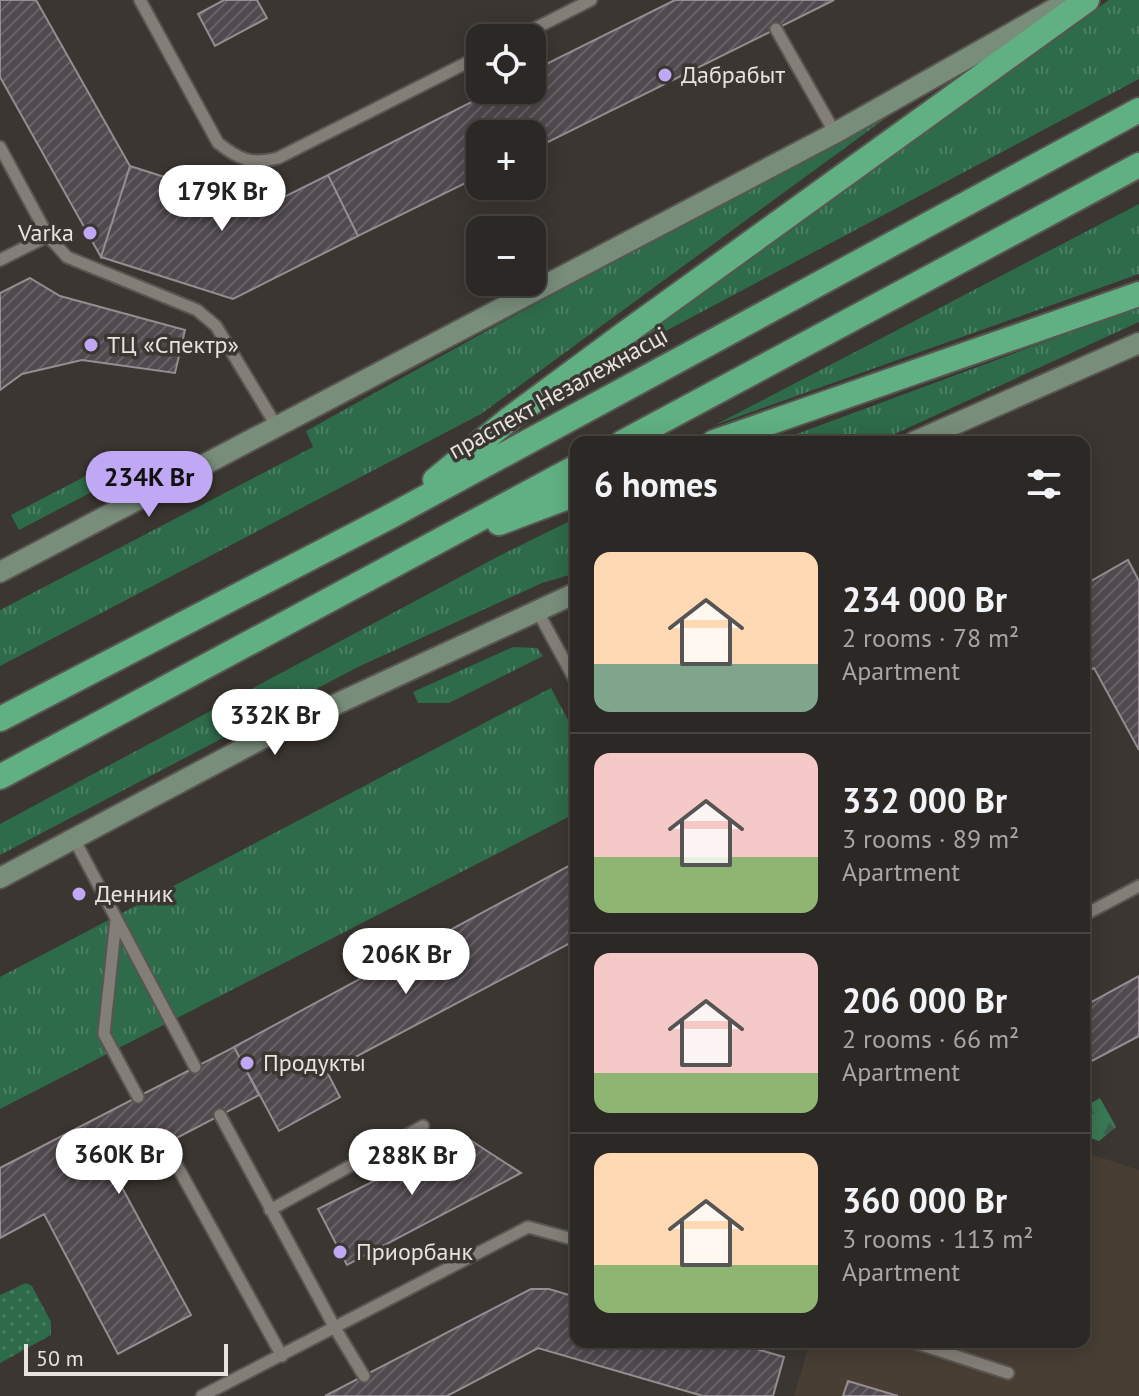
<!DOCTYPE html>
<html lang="en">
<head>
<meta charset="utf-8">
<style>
	body { margin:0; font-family:"PT Sans",sans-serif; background:#383432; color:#f1f3f6; height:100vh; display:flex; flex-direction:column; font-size:30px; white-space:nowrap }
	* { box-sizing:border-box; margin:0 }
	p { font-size:26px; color:#a6a6a7 }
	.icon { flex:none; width:44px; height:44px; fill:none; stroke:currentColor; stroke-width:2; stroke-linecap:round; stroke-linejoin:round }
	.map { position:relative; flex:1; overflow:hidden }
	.sheet { position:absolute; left:570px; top:436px; width:520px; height:912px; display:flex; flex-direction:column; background:#2c2825; border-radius:16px; box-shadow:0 4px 20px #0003,0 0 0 2px #484442 }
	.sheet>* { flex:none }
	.buttons { position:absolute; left:466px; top:24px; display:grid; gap:16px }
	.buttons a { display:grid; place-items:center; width:80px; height:80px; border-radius:16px; background:#2c2825; box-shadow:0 4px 20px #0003,0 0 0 2px #484442; font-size:40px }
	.scale { position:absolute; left:24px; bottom:20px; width:204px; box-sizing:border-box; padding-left:8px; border:4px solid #e6e3e0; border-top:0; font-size:22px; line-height:28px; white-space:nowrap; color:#e6e3e0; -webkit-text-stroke:6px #3b3631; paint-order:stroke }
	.price { position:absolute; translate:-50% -68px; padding:0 18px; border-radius:28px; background:#fff; color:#222; font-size:26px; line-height:52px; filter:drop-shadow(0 2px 4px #0008) }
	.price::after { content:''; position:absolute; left:50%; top:48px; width:24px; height:18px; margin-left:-12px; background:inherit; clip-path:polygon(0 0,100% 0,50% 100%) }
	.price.selected { background:#c0a8f4; color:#111 }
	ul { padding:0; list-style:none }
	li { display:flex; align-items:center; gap:24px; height:200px; padding:0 24px }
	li+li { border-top:2px solid #484442 }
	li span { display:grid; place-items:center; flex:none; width:224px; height:160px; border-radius:16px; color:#555 }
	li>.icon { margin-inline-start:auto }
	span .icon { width:96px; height:96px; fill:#fffc; stroke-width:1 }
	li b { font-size:34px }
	h2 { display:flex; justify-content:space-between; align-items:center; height:96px; padding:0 24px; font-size:34px }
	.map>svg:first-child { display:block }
	.built { fill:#483e34 }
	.grass { fill:url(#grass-tufts) }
	.forest { fill:url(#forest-firs) }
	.park { fill:url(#park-dots) }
	.building { fill:url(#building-hatch); stroke:#958d92; stroke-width:2 }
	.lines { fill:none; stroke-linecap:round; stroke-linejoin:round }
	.lane-casing { stroke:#595551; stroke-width:15 }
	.secondary-casing { stroke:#595551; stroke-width:24 }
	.highway-casing { stroke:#595551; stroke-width:28 }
	.lane { stroke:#847e78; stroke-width:11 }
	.secondary { stroke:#798d7b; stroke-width:20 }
	.highway { stroke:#60b083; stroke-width:24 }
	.poi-dot { fill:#c0a8f4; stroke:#3b3631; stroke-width:3 }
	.labels { text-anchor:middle; stroke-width:7; stroke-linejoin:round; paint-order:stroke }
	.poi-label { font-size:24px; fill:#e6e3e0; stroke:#3b3631; text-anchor:start }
	.street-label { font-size:24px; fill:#e6e3e0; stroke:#3b3631 }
</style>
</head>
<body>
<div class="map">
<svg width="1139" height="1396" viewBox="0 0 1139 1396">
	<defs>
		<pattern id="grass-tufts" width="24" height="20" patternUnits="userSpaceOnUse" patternTransform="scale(2)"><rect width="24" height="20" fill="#2e6b4a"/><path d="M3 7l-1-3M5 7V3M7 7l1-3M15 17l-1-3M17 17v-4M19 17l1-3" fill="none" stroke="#4c8064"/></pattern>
		<pattern id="forest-firs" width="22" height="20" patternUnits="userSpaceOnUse" patternTransform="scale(2)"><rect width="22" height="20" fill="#3a7955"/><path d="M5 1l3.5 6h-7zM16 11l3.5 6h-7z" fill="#405e4c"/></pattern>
		<pattern id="park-dots" width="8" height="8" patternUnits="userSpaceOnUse" patternTransform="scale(2)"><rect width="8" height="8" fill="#2e6b4a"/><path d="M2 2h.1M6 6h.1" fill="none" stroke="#4c8064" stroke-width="1.8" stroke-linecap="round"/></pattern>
		<pattern id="building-hatch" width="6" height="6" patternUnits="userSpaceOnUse" patternTransform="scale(2)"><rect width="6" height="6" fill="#50494e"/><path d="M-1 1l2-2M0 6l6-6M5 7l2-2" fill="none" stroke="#696367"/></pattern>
	</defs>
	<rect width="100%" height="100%" fill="#3b3631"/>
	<path class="built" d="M1084,1152l55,18v226h-345l16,-54h274z"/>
	<path class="grass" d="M1109,0h30v79l-541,288z
		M931,85l-450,329 -481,252v-56l313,-163 -7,-16z
		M1139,204v70l-424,151z
		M1139,307v15l-262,120h-102z
		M101,468l8,15 -90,47 -8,-15z
		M576,518v55l-34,10 -184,84 -358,188v-31l499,-268z
		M513,647l24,1 6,8 -94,47h-31l-5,-11z
		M551,688l25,47v78l-576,296v-132z"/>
	<path class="forest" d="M1100,1098l16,29 -17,14 -15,-5v-29z"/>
	<path class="park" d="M26,1283l6,3 19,36v13l-51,28v-68z"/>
	<path class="building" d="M0,0h36l94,166 -29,91 -101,-180z
		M224,0h33l10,18 -52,28 -17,-32z
		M675,0h159l-302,150v-16h-52v42l-122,60 -30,-61 167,-85h37v-19z
		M130,166l132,42 66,-33 30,61 -125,63 -132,-42z
		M30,278l30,18 125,34 -10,43 -93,-13 -60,14 -22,16v-97z
		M1128,560l11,21v169l-45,-82 -10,5v-88z
		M576,862v78l-249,132 13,25 -61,34 -45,-84z
		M1139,976v60l-55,29v-59z
		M234,1047l25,48 -146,76 78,144 -73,39 -74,-140 -44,24v-70z
		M464,1136l57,37 -174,92 -29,-56z
		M531,1289h18l27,8v45h156l52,15 -11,39h-70l-165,-48 -91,48h-122z
		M848,1381l50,15h-55z"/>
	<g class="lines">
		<defs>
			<path id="lane" d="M140,0l78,143c22,17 33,22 60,15l202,-102
				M776,29l59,104
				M516,38l75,-38
				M0,147l48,89 19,21 130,53 19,16 61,101
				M0,260l48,-24
				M538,612l38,70
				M74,839l121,228
				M1084,915l55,-29
				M116,920l-12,114 34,63
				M220,1115l115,213 29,48
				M165,1144l117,212
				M270,1210l153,-84
				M913,1342l95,31
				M202,1396l326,-169 48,13"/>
			<path id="secondary" d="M914,442l225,-99
				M0,572l835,-439 235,-133
				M0,878l263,-140 313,-145"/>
			<path id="highway" d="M623,442l516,-277
				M714,442l425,-148
				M435,480l73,-60 119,-88 460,-332
				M499,523l77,-29
				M0,719l391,-203 748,-406
				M0,777l576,-310"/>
		</defs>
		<use href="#lane" class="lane-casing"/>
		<use href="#secondary" class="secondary-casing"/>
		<use href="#highway" class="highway-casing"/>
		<use href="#lane" class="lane"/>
		<use href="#secondary" class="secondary"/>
		<use href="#highway" class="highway"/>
	</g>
	<g class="poi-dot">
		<circle cx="665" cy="75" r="8"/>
		<circle cx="90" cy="233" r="8"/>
		<circle cx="91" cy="345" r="8"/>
		<circle cx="79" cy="894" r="8"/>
		<circle cx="247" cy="1063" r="8"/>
		<circle cx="340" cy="1252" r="8"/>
	</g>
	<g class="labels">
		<g class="poi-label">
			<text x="681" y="83">Дабрабыт</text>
			<text x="74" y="241" text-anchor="end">Varka</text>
			<text x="107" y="353">ТЦ «Спектр»</text>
			<text x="95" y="902">Денник</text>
			<text x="263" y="1071">Продукты</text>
			<text x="356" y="1260">Приорбанк</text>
		</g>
		<g class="street-label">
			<text transform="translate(558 393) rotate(-29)" y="8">праспект Незалежнасці</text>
		</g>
	</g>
</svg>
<div class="buttons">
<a><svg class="icon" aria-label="locate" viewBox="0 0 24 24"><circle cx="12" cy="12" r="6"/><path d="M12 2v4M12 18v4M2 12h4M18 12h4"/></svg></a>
<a>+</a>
<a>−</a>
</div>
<div class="scale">50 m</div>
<b class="price" style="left:222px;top:233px">179K Br</b>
<b class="price selected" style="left:149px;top:519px">234K Br</b>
<b class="price" style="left:275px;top:757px">332K Br</b>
<b class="price" style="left:406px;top:996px">206K Br</b>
<b class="price" style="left:119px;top:1196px">360K Br</b>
<b class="price" style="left:412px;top:1197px">288K Br</b>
<section class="sheet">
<h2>6 homes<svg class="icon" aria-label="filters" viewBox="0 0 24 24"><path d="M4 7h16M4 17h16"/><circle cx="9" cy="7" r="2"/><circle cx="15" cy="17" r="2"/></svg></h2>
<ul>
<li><span style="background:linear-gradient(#ffd9b3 70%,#7fa58c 0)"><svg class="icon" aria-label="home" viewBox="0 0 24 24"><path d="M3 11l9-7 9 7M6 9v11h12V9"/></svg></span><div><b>234 000 Br</b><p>2 rooms · 78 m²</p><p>Apartment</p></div></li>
<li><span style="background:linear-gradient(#f6c9c9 65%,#8fb573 0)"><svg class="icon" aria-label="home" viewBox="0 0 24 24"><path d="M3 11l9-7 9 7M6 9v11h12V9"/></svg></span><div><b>332 000 Br</b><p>3 rooms · 89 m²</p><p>Apartment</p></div></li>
<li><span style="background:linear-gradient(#f6c9c9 75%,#8fb573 0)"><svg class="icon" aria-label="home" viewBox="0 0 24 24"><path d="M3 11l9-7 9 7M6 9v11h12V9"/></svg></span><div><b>206 000 Br</b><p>2 rooms · 66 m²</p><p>Apartment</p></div></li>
<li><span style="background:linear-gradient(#ffd9b3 70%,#8fb573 0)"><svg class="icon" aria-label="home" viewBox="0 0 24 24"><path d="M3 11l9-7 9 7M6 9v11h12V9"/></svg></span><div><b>360 000 Br</b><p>3 rooms · 113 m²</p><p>Apartment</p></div></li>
</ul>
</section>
</div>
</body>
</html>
